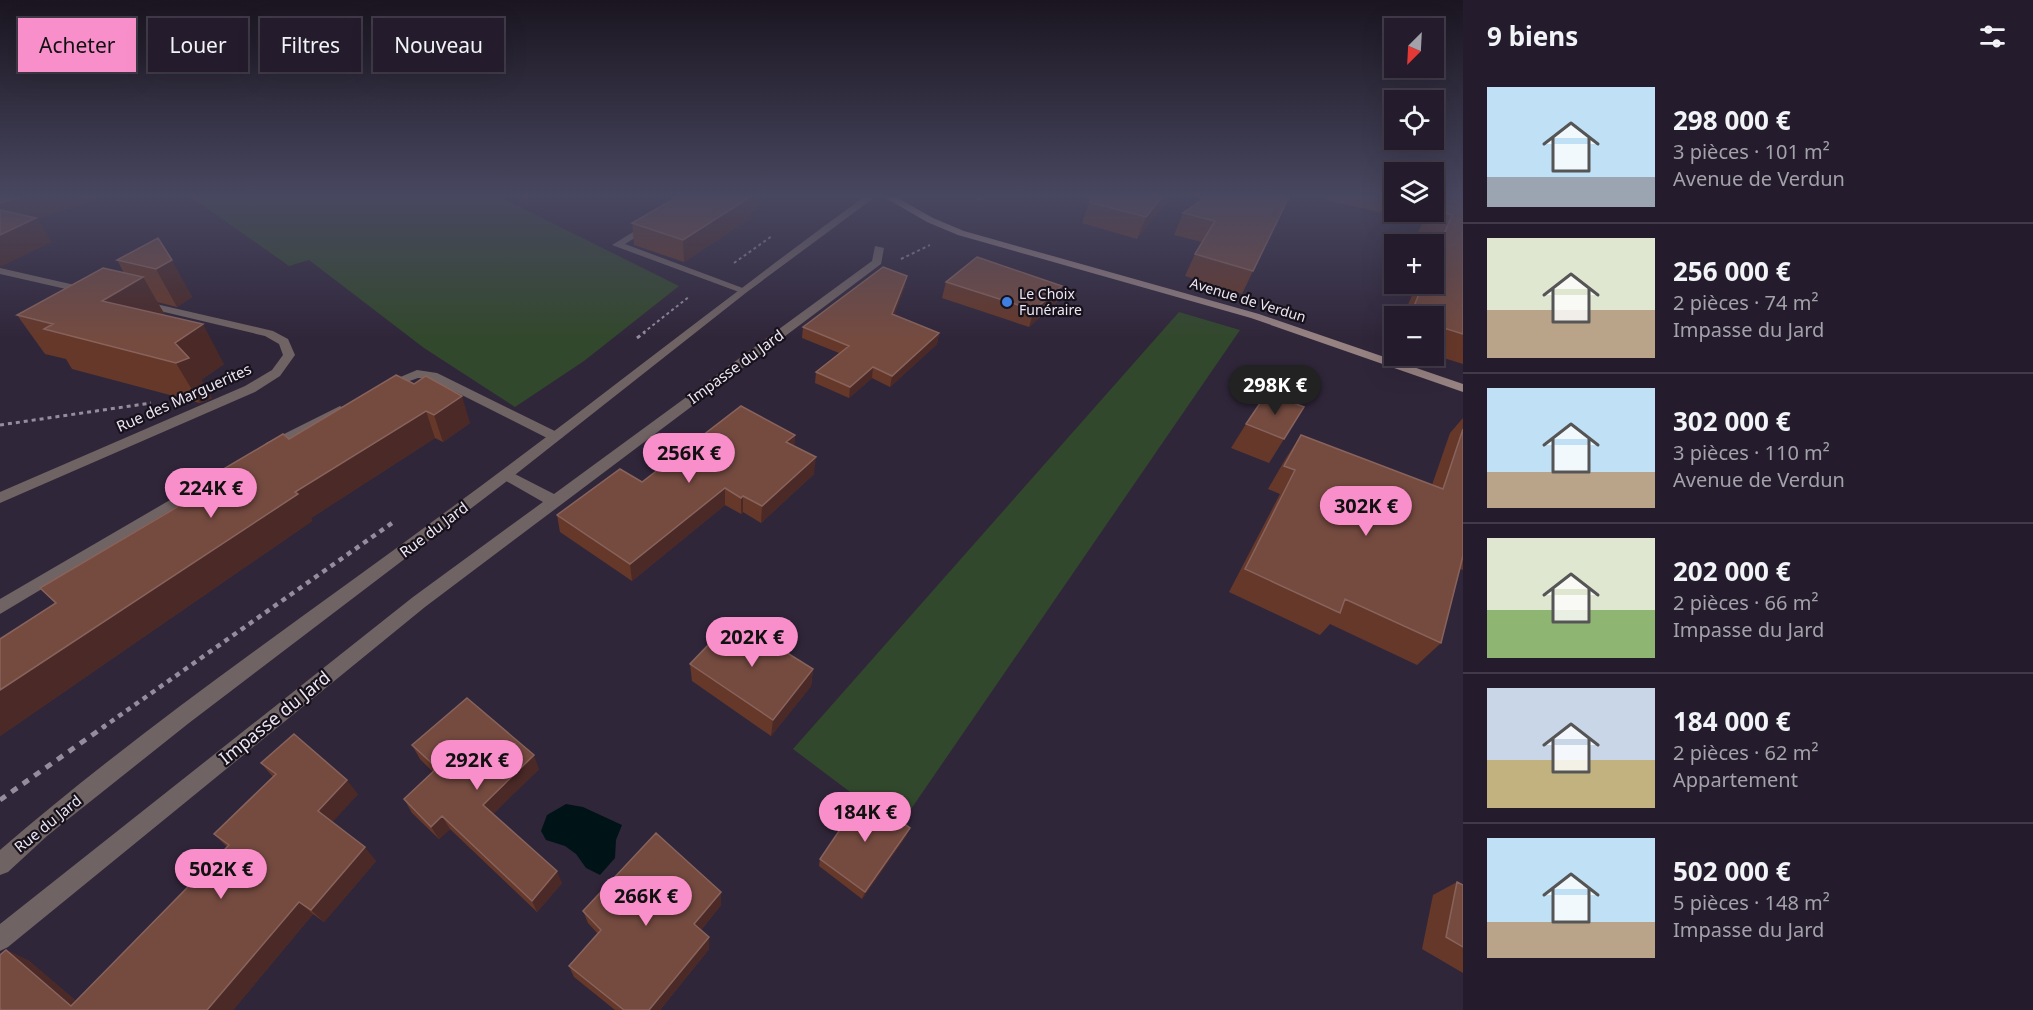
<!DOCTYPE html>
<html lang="fr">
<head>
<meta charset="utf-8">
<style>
	body { margin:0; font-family:"Noto Sans",sans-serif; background:#302938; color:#f1f3f6; height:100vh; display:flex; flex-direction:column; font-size:22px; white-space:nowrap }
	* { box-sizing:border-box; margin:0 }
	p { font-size:20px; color:#a3a1a9 }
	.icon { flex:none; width:33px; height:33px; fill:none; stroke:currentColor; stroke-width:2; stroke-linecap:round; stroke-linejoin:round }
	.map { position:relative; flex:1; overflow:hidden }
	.sheet { display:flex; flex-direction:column; background:#241c2c; width:570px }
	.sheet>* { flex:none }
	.banner { position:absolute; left:18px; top:18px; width:570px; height:54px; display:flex; gap:12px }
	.needle { width:39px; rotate:204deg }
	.tools { position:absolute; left:1384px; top:18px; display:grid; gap:12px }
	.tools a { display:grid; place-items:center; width:60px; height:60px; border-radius:0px; background:#241c2c; box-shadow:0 6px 24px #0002,0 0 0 2px #413a48; font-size:30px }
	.price { position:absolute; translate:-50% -51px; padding:0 14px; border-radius:21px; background:#f98fca; color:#111; font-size:20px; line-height:39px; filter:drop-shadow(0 2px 3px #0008) }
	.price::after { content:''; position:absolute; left:50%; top:36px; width:18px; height:14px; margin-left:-9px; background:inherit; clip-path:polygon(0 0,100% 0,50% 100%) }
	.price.current { background:#222; color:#fff }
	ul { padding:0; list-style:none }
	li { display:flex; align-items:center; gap:18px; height:150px; padding:0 24px }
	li+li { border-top:2px solid #413a48 }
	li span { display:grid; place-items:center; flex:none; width:168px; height:120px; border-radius:0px; color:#555 }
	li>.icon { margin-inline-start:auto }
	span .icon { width:72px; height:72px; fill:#fffc; stroke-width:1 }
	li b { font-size:26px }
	h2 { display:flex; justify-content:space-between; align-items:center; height:72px; padding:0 24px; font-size:26px }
	.pill { padding:0 21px; border-radius:0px; background:#241c2c; box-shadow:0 6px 24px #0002,0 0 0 2px #413a48; font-size:21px; line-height:54px }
	.pill.current { background:#f98fca; color:#111 }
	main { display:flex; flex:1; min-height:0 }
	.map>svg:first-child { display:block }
	.green { fill:#32482c }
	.water { fill:#001418 }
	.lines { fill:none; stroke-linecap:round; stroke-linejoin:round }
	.path-far3 { stroke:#958d9d; stroke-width:2; stroke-dasharray:3 3; stroke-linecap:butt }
	.path-far2 { stroke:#958d9d; stroke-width:3; stroke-dasharray:4 4; stroke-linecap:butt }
	.path-far1 { stroke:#958d9d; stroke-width:4.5; stroke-dasharray:5 5; stroke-linecap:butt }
	.path { stroke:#958d9d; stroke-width:5; stroke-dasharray:7 7; stroke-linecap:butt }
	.service { fill:#706363; fill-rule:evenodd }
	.minor { fill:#706363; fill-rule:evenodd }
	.tertiary { fill:#706363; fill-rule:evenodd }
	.secondary { fill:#978282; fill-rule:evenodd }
	.wall { fill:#66382a }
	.shaded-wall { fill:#4a2927 }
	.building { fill:#754b40; stroke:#88635c; stroke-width:1.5 }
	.shop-dot { fill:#3f7fe0; stroke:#16111a; stroke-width:2 }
	.labels { text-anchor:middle; stroke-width:4.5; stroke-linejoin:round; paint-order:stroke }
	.far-poi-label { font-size:14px; fill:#ede7f4; stroke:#16111a; text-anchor:start }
	.far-street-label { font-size:14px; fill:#ede7f4; stroke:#16111a }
	.street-label { font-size:15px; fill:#ede7f4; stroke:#16111a }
	.near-street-label { font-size:18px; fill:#ede7f4; stroke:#16111a }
</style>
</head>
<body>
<main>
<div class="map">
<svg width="1463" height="1010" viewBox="0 0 1463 1010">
	<rect width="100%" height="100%" fill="#30263a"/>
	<path class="green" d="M191,197h309l179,89 -95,75 -69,46 -91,-59 -115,-88 -20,6z
		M1179,312l61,18 -342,498 -105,-79z"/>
	<path class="water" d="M566,804l17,3 39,18 -6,15 -1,18 -15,17 -14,-7 -10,-14 -11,-8 -19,-6 -5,-9 6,-16z"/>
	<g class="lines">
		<path class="path-far3" d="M901,259l29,-14
			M734,263l38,-27
			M643,333l47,-37"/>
		<path class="path-far2" d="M637,338l8,-6
			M0,425l151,-22"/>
		<path class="path-far1" d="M102,728l290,-205"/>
		<path class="path" d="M0,800l105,-74"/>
		<path class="service" d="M646,224l8,2 -29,18 123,46 -5,3 -4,-1 -127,-47z
			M0,268l88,20 5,3 -5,3 -88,-20z
			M143,301l130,30 15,8 7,16 -15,21 -25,16 -255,111v-11l245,-106 27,-16 11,-15 -4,-11 -14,-8 -126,-30v-4z"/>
		<path class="minor" d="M974,197h14l-10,4z
			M875,246l9,2 -3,16 -456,343 -417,340 -8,4v-27l413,-327 130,-95 -42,-24 -2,-3 2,-3h10l43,22 318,-233z
			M417,370l20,3 124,61 2,3 -7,4 -5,-1 -121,-61 -12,-1 -33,12 -6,-4z
			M340,406l7,4 -2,3 -69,36h-10l-2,-3 2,-3z
			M206,479l7,5 -2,4 -211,126v-15z"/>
		<path class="tertiary" d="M864,197h11l-128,95 -236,186 -322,245 -142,113 -39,36 -8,3v-25c142,-123 300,-230 451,-342 139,-102 274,-210 413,-311z"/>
		<path class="secondary" d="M884,197h12l37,21 31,13 295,83 204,70v8l-212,-74 -293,-83 -31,-13z"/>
	</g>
	<path class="wall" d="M1093,197h78l-34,42 -55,-16 7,-21z
		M1206,197l47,74 -11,23 -57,-18 10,-22 7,-12 -28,-7 9,-22z
		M1312,197h83v15h39v-15h29v167l-29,-9v-39h-31l14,-32h17v-40l3,-7 -19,-5 5,-10z
		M757,209l-6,3v6l-67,44 -50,-17 -2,-22z
		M158,238l34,59 -15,10 -20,-5 8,13h-1l60,49 -23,16 11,18 -12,5 -128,-34 -6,-10 -21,-5 -28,-39 107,-42 -7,-13z
		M946,282l116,4 -5,16 -28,25 -87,-29z
		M905,286l-11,29 45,18 -2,11 -47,43 -18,-9 -23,20 -34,-15 1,-11 23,-19 -37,-15 1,-11z
		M396,375l74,48 -27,19 -8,-4 -124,80 1,3 -312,215v-97l56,-35 -16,-16 151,-90 -5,-7 103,-52z
		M1463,418v152l-3,-1 -19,74 -24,22 -87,-41 -10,11 -91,-43 51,-98 -12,-5 18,-31 15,-23 131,50 18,-52z
		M1246,424l38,15 -15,24 -38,-15z
		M795,435l-1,11 20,28 -53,49 -18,-11 -2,2 -16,-9 -93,76 -72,-49 -3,-17 85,-33z
		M690,664l123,5 -2,17 -40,50 -79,-55z
		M412,745l127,24 -46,45 69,69 -25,29 -87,-83 -11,10 -27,-26 -8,-14 29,-27 -13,-13z
		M261,763l97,31 -26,28 44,39 -52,61 -11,-8 -80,96h-231l4,-60 23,11 47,40 151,-154 -13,-13 59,-57z
		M907,835l-45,64 -43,-33 1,-7z
		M1457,882l6,3v88l-41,-24 11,-54z
		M721,892v13l-20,25 8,7v12l-49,61h-45l-41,-33 -5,-11 29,-32 -10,-11 -5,-12z"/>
	<path class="shaded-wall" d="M0,197h104l-66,22 14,23 -52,25z
		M746,197h11v12l-6,3v6l-67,44 -1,-22z
		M1162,197h9l-34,42 9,-22z
		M172,260l20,37 -15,10 -21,-38z
		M907,276l-2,10 -14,39 1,-11z
		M143,277l22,38 -39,25 -24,-39z
		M1062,286l-5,16 -28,25 5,-17z
		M203,324l21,40 -23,16 11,18 -12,5 -24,-40 -1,-20z
		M939,333l-2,11 -47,43 2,-11z
		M873,367l-1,11 -23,20 1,-11z
		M462,396l8,27 -27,19 -9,-27z
		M426,411l9,27 -124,80 1,3 -312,215v-46l295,-198z
		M795,435l-1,16 -8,-9z
		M816,457l-2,17 -53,49 1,-17z
		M725,488v17l-93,76 -2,-17z
		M743,496v16l-2,2v-16z
		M813,669l-2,17 -40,50 2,-16z
		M534,755l5,14 -50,49 -6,-13z
		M347,780l11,14 -28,31 -12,-14z
		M442,816l8,13 -11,10 -8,-12z
		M910,828l-3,7 -45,64 3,-7z
		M365,847l11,14 -52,61 -13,-12z
		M557,871l5,12 -25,29 -5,-11z
		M721,892v13l-25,31 -2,-12z
		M299,902l14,12 -80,96h-26z
		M709,937v12l-49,61h-11z
		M6,950l23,11 58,49 -16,-4z"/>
	<path class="building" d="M0,197h20l-20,6z
		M677,197h73l-67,43 -51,-17z
		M1093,197h69l-16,20 -57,-15z
		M1206,197h83l-36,74 -58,-17 20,-33 -32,-8z
		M1434,197h29v137l-29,-9v-9h-24l13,-32h11v-26l18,-43 -18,-5v-4l3,-6h-3z
		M0,210l36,8 -36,17z
		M158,238l14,22 -16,9 -39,-9z
		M977,257l85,29 -28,24 -88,-28z
		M883,267l24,9 -15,38 47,19 -47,43 -19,-9 -23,20 -34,-15 33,-26 -46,-19z
		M103,268l40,9 -41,24 101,23 -28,19 14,15 -13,5 -132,-34 9,-5 -36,-9z
		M396,375l18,9 12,-8 36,20 -28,19 -8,-4 -131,81 3,2 -298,196v-51l56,-36 -16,-15 154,-91 -8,-6 97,-57 6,5z
		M1267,393l37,14 -20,32 -38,-15z
		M741,406l54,29 -9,7 30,15 -54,49 -19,-10 -2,2 -16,-10 -95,76 -73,-49 63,-46 22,13z
		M1463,429v127l-22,87 -96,-44 -5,14 -95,-44 50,-99 -11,-4 17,-31 142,54z
		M733,619l80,50 -40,51 -83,-56z
		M467,698l67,57 -51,50 74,66 -25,30 -90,-85 -11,11 -27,-28 33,-31 -25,-23z
		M294,734l53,46 -29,31 47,36 -54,63 -12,-8 -92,108h-205l-2,-1v-54l6,-5 65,56 158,-161 -15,-11 62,-60 -15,-11z
		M864,794l46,34 -45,64 -45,-33z
		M656,833l65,59 -27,32 15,13 -60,73h-25l-55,-44 32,-36 -18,-19z
		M1457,882l6,3v62l-17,-10z"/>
	<linearGradient id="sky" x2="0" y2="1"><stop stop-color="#1a1520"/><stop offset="0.58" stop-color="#484760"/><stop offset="1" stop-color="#484760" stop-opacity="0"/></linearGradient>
	<rect width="1463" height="338" fill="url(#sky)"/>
	<circle class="shop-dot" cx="1007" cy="302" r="6"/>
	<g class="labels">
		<g class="far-poi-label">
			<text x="1019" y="299">Le Choix<tspan x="1019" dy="16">Funéraire</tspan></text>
		</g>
		<g class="far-street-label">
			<text transform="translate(1248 300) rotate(17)" y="5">Avenue de Verdun</text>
		</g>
		<g class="street-label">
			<text transform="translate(736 367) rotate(-36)" y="5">Impasse du Jard</text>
			<text transform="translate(184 398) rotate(-24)" y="5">Rue des Marguerites</text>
			<text transform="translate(434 530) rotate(-37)" y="5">Rue du Jard</text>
			<text transform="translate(48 824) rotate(-39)" y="5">Rue du Jard</text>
		</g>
		<g class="near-street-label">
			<text transform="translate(275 718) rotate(-39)" y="6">Impasse du Jard</text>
		</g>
	</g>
</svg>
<div class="tools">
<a><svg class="needle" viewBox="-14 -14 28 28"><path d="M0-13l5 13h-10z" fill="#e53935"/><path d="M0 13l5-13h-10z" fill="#a3a1a9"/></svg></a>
<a><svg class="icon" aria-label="locate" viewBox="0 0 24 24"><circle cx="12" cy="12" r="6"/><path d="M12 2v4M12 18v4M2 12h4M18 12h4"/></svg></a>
<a><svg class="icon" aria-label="layers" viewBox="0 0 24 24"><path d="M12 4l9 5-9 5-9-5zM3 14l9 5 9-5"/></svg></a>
<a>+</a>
<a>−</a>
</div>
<b class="price current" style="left:1275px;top:416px">298K €</b>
<b class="price" style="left:689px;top:484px">256K €</b>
<b class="price" style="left:211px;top:519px">224K €</b>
<b class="price" style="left:1366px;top:537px">302K €</b>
<b class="price" style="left:752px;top:668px">202K €</b>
<b class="price" style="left:477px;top:791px">292K €</b>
<b class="price" style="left:865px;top:843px">184K €</b>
<b class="price" style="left:221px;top:900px">502K €</b>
<b class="price" style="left:646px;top:927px">266K €</b>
<div class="banner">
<a class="pill current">Acheter</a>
<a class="pill">Louer</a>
<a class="pill">Filtres</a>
<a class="pill">Nouveau</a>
</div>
</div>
<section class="sheet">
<h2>9 biens<svg class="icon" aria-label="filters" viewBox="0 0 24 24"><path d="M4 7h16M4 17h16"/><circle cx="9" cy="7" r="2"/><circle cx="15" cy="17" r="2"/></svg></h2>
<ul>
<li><span style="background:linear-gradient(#bfe0f5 75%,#9aa5b1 0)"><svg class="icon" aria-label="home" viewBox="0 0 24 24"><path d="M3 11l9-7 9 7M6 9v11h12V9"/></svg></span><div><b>298 000 €</b><p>3 pièces · 101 m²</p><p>Avenue de Verdun</p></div></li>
<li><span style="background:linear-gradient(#dfe7d0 60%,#b9a48a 0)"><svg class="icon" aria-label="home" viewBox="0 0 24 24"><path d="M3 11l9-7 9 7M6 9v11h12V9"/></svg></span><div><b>256 000 €</b><p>2 pièces · 74 m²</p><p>Impasse du Jard</p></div></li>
<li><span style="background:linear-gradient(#bfe0f5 70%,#b9a48a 0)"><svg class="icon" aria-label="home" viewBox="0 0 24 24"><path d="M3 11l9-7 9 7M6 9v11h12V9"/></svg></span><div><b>302 000 €</b><p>3 pièces · 110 m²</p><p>Avenue de Verdun</p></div></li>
<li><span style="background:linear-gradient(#dfe7d0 60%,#8fb573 0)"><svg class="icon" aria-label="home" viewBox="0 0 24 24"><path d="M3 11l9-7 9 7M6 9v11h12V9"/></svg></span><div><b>202 000 €</b><p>2 pièces · 66 m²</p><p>Impasse du Jard</p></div></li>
<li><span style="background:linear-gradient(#c9d6e8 60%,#c2b280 0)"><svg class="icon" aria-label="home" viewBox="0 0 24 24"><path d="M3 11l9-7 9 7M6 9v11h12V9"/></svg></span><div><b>184 000 €</b><p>2 pièces · 62 m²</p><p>Appartement</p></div></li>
<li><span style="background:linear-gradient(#bfe0f5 70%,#b9a48a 0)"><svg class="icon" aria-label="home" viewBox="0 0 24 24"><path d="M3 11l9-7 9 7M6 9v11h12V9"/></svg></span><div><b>502 000 €</b><p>5 pièces · 148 m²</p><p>Impasse du Jard</p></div></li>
</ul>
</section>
</main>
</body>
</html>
